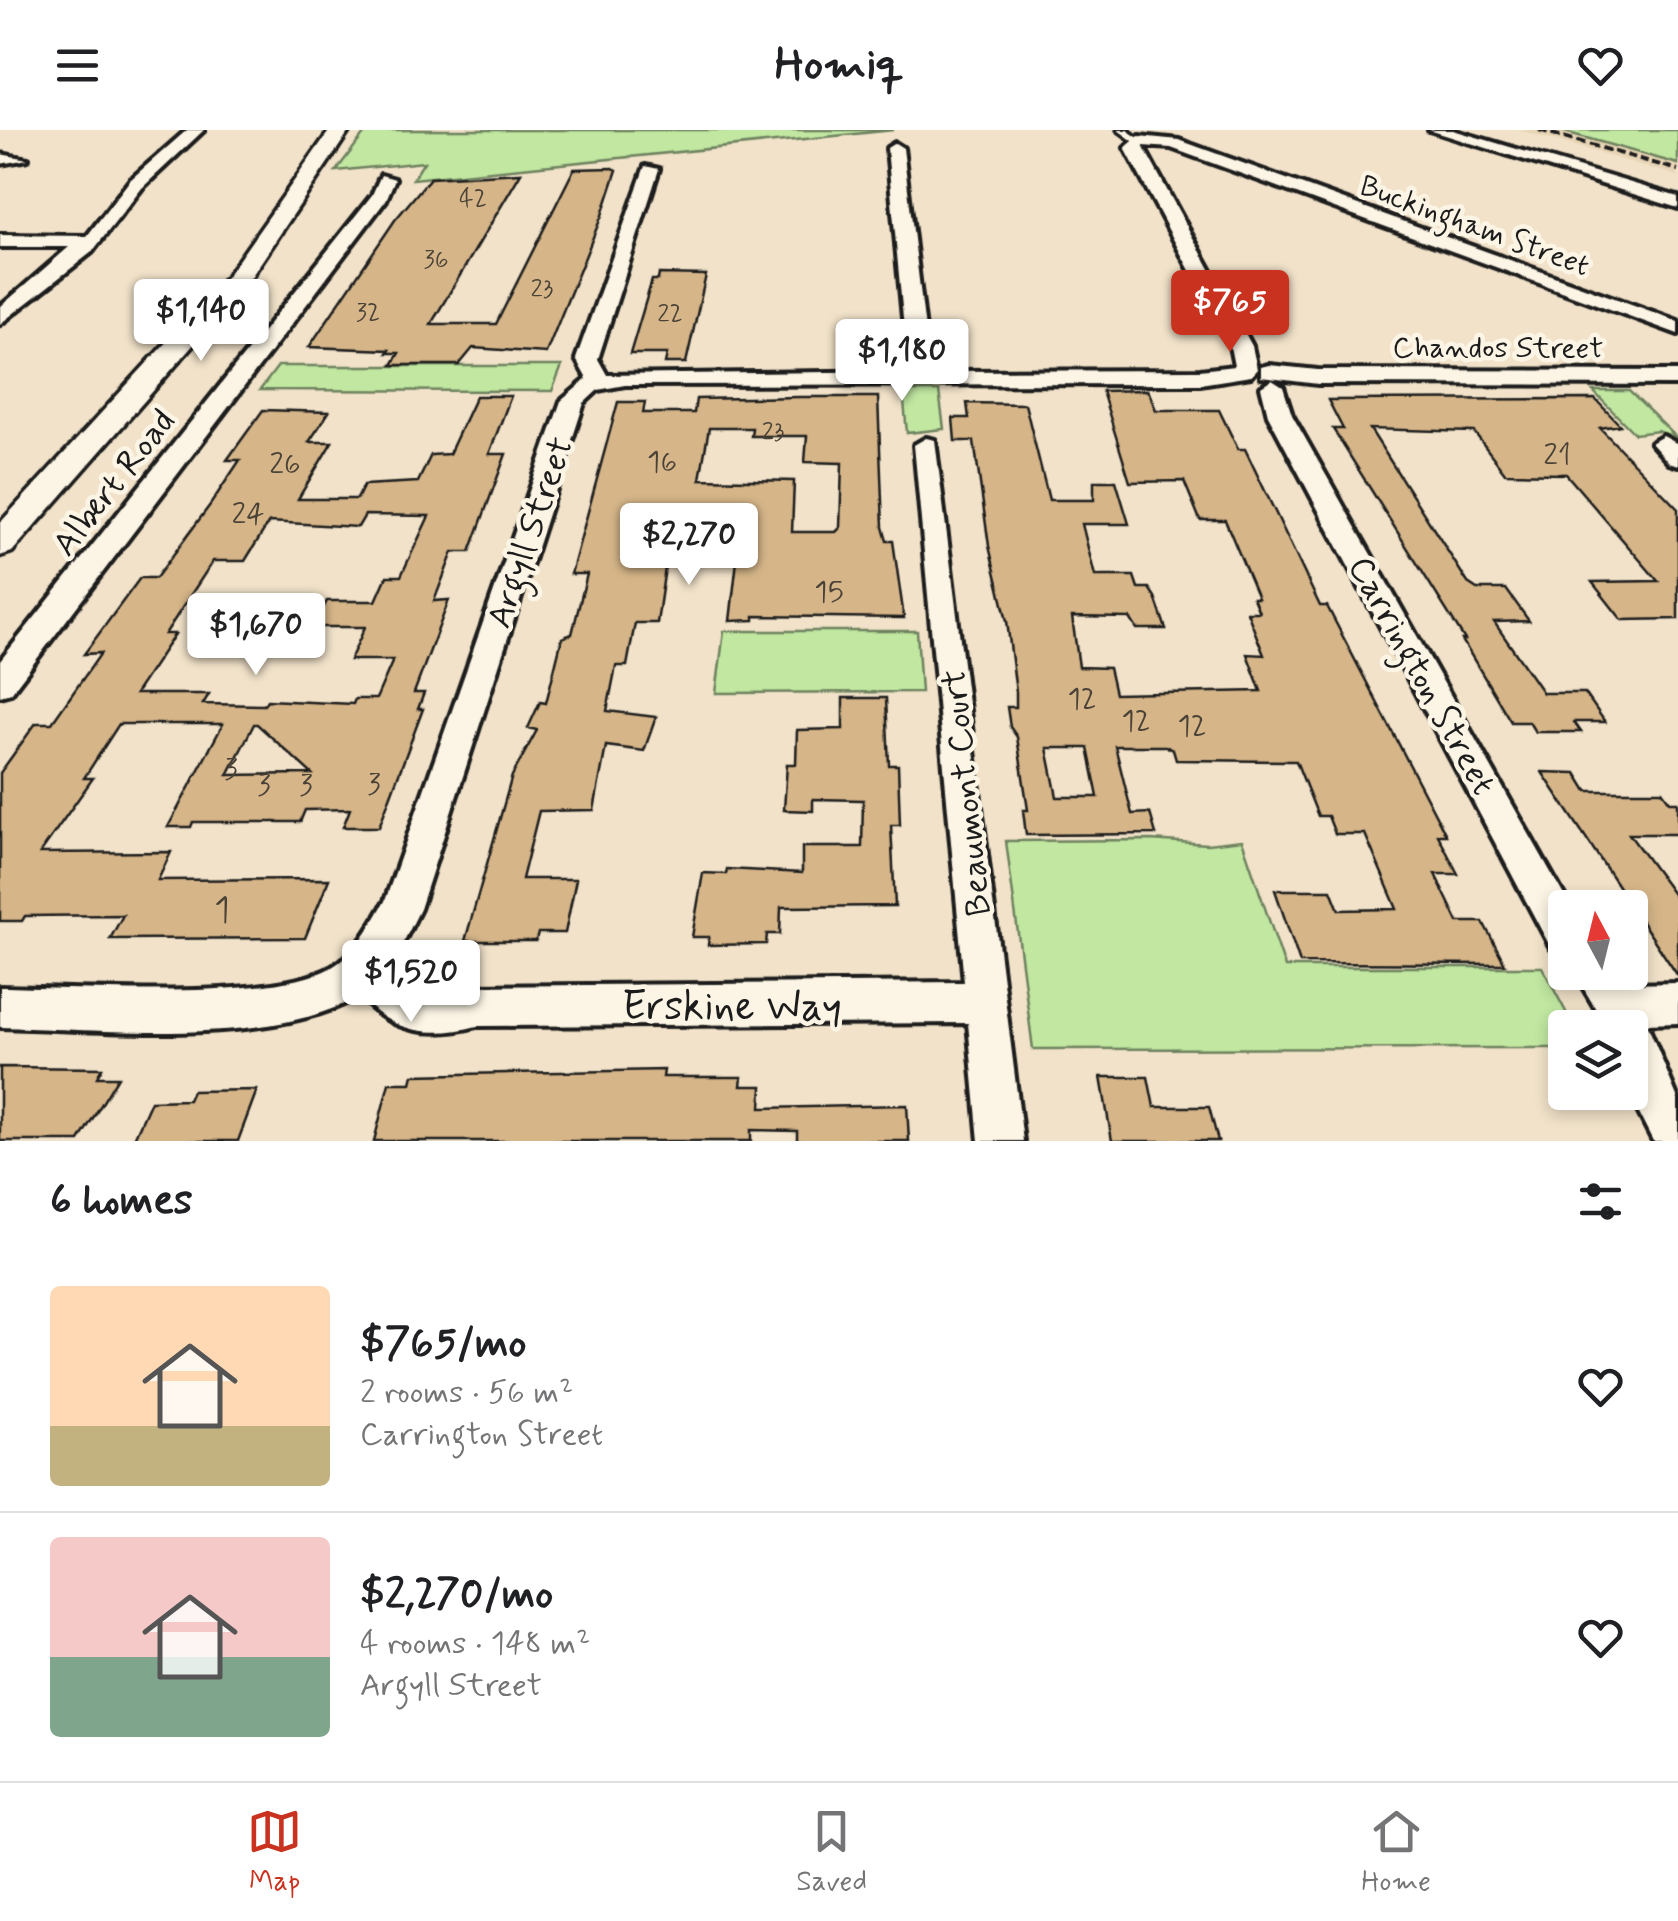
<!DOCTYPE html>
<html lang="en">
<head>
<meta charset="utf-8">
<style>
	body { margin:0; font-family:Mynerve,sans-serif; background:#f6f6f6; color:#202124; height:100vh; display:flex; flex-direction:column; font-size:38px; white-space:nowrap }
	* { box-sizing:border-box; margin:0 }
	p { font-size:32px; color:#757577 }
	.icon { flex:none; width:55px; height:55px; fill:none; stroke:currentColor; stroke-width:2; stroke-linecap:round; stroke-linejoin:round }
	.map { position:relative; height:1011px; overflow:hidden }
	.panel { display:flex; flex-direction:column; background:#fff; flex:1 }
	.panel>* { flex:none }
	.needle { width:65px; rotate:353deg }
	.controls { position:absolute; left:1548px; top:760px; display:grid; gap:20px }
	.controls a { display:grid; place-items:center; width:100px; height:100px; border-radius:10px; background:#fff; box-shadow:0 5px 15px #0003; font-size:50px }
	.price { position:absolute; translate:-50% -85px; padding:0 22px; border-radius:10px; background:#fff; color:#222; font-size:32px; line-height:65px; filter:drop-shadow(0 2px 5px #0008) }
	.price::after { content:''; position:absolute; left:50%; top:60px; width:30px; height:22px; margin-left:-15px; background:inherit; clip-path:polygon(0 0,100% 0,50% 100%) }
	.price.active { background:#c8321e; color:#fff }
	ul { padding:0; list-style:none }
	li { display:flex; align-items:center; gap:30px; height:250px; padding:0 50px }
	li+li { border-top:2px solid #e0e0e0 }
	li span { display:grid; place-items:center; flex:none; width:280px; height:200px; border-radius:10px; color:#555 }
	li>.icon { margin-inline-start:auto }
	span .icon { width:120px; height:120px; fill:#fffc; stroke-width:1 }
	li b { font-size:42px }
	h2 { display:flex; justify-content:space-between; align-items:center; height:120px; padding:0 50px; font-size:42px }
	header { display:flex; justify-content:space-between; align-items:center; height:130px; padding:0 50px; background:#fff; font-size:45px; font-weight:800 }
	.menu { display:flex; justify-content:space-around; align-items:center; height:140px; border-top:2px solid #e0e0e0; background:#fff; font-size:28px; color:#757577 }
	.menu a { display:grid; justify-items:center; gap:5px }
	.menu .active { color:#c8321e }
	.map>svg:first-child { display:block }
	.built { fill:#e9d5b6 }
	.green { fill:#c1e7a1; stroke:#6e825e; stroke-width:2.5 }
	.building { fill:#d6b689; stroke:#1c1c1c; stroke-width:2.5; fill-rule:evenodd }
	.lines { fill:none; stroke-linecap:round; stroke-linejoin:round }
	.service-casing { stroke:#1c1c1c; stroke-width:7 }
	.minor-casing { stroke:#1c1c1c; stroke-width:8 }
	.tertiary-casing { stroke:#1c1c1c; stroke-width:7 }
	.service { fill:#fcf5e5; fill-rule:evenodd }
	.minor { fill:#fcf5e5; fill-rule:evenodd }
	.tertiary { fill:#fcf5e5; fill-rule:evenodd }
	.rail { stroke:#1c1c1c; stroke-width:4; stroke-dasharray:9 4; stroke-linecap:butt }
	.labels { text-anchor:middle; stroke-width:9; stroke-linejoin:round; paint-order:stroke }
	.far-number-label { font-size:25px; fill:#4a4237 }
	.far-street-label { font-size:30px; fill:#1c1c1c; stroke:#fcf5e5 }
	.number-label { font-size:30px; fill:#4a4237 }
	.street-label { font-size:35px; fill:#1c1c1c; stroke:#fcf5e5 }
	.near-number-label { font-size:35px; fill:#4a4237 }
	.near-street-label { font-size:42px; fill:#1c1c1c; stroke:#fcf5e5 }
</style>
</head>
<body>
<header><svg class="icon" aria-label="menu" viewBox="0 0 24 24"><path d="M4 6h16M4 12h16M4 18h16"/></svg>Homiq<svg class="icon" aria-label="heart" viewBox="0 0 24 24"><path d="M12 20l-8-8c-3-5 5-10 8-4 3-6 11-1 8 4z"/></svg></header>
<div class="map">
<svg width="1678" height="1011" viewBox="0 0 1678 1011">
	<rect width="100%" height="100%" fill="#f1e2c9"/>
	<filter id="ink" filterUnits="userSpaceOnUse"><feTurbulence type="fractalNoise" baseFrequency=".01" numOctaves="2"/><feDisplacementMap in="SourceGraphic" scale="20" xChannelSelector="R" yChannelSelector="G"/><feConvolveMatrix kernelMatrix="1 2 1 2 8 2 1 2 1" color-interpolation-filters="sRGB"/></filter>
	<g filter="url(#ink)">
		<path class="built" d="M1519,0h40l119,34v12z"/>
		<path class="green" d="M367,0h527l-481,49 11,-17 -88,9z
			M1558,0h120v34z
			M278,236h284l-10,25 -292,-1z
			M903,261h36l5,38 -37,4z
			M1593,261h36l48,47 -19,-7 -23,3z
			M724,501h193l4,61 -205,1z
			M1151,710l56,4 35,-4 43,127h257l32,60 -9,1v20l-532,1 -27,-208z"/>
		<path class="building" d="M613,38l4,2 -15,45 -56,138 -73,-5 -14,17h-67l7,-12h-12l2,-3 -80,-3 86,-127 35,-42 91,-5 -90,151h65l78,-155z
			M659,144l47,1 -20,88h-21l2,-9h-37l22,-74h6z
			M1148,260l8,20h63l19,39h7l75,157h7l119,229h-8l20,39h-23l23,48h25l22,42 -205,-1 -25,-73h56l8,20 58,-1 -32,-75h-30l-7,-18h-10l-22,-55 -120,-1 -3,-10 -8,-4h-50l17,68 18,-1 6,21 -130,1 -3,-25h5l-11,-73 -7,-10 -3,-20h9v-15l-9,-71 -18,-75 -15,-105h-19l-2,-23h16l-2,-15 58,1 24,96h45v-19h22l13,43h-47l13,52h39l4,12h11l6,9 11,32h-29l-7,-11 -58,-1 7,50 30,1 6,26 146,-3 -14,-37 17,1 -17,-43h12l-6,-14h5l-33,-78h-25l-16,-39 -54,1 -28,-91zM1047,618h41l10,49h-41z
			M476,266h35l-22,58h17l-36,98h-17l-19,49 15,-1 -35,93h10l-6,16h5l-44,118h-36l7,-18 -45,1 -5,12h-107l-2,5h-23l55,-103h-104l-35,54h9l-53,75 131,-1 -13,28 171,-1 -24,59 -195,1 13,-24 -98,1 -3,5h-22v-148l36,-50h16l49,-70 -17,1 56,-76h16l54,-73 30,-45h-13l36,-50 66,2 -20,30h23l-34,57h59l7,-14 54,-3 13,-27 18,-1zM365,385l64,1 -28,60h-14l-11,25h-49l-13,26h51l-15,33h43l-17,39h-21l-2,5 -86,-4 -3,5 -61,-1 6,-10h-74l40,-60h-10l48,-73h32l24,-39 89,5zM254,594h3l55,50 -84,1z
			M800,267h78l5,130 4,14h6l11,77 -150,-2v4l-24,1 11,-95h-70l-14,97h-22l-8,43h-11l-9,45 49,6 -12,34 -38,-5 -12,64 -55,1 -17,68h54l-11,54h-27l-2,8h-71l47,-165 25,-46 -9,-2 12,-26 6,1 16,-65 10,-4 15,-60h-16l47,-172h27l-2,11h51l2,-14zM709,298h43l-1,8h56l-2,26 37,1 -2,65 -4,4h-44l2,-51 -94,-2z
			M1595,269l25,26 -20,3 78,81v110l-56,1 -30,-38 66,-1 -92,-107 -61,-1 -31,-41 -104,-3 98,154 9,6h29l23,32 -35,1 49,71h42l20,29h-31l7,10h-46l-6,-10h-18l-49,-82h3l-132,-211h10l-15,-29z
			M843,568h43l3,67h9l2,60h-9l4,81 -114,1 -1,27h-13l-1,10 -58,1 1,-8h-17l11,-64 23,1 1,-5 75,4v-26h60l1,-47 -50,-1v12l-29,-1 3,-46h9l1,-34 46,-1z
			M1542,642l34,1 11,18h75l8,11h8v32h-49l49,67v75z
			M0,937l102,1 -5,9h21l-39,64h-79z
			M664,940l-1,7h79l-1,9h21l-1,22 146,-3 2,36h-112v-10l-46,-1v11h-377l15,-58h22l2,-8z
			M1101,947h47l6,30h55l9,34h-106z
			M257,960l-19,51h-105l18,-40 37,-1 4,-9z"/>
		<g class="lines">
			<defs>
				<path id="service" d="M1118,0h9l16,11 -7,2z"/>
				<path id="minor" d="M187,0h17l-62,58 -50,64 -92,72v-17l69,-60h-69v-12l87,1 43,-56z
					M1429,0h24l225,67v11z
					M1139,6l40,4 499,181v13l-507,-186 -28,-2 109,200 5,23 -6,7 -51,8 -575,1 -27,5 -14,13 -164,506 -22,44 42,24 35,9 489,-4 -50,-537 12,-7 9,2 88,701h-44l-11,-118 -491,3c-44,12 -88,7 -117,-31 -84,53 -262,34 -360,32v-40c75,1 271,15 332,-20 24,-14 39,-41 53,-66l176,-500 26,-22 -11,-20 69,-193 14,3 -61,190 9,16 301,-4 -21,-223 8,-5 8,5 27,223 270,-1 34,-4 -4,-20 -105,-198z
					M0,24l28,5 -28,5z
					M381,45l14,4 -9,21 -375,493 -11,3v-35l372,-466z
					M1269,235l49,5 360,1v14l-360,-1 -57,-7v-10z
					M1272,250l11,7 9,28 279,493h-6v46l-14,-6 -283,-533 -7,-28z
					M1663,306l15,8v22l-9,-3 -18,-20z
					M1574,842h46l9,12 49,-1v40l-31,1 31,75v42h-25l-25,-49 2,-64h-23z"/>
				<path id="tertiary" d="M330,0h20l-105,156 -233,266 -12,4v-33l227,-247z"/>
			</defs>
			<use href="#service" class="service-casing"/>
			<use href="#minor" class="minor-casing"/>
			<use href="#tertiary" class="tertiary-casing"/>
			<use href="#service" class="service"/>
			<use href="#minor" class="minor"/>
			<use href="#tertiary" class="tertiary"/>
			<path class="rail" d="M1539,0l139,40"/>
		</g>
	</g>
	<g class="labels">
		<g class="far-number-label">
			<text x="473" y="76">42</text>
			<text x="436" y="137">36</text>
			<text x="542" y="166">23</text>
			<text x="368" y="190">32</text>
			<text x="670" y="191">22</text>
			<text x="773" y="309">23</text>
		</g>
		<g class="far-street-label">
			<text transform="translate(1475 95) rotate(20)" y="10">Buckingham Street</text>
			<text x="1498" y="227">Chandos Street</text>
		</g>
		<g class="number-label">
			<text x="1557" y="334">21</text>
			<text x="662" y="341">16</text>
			<text x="285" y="343">26</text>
			<text x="248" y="393">24</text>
			<text x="829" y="471">15</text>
			<text x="1082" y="578">12</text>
			<text x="1136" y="600">12</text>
			<text x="1192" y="605">12</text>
			<text x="231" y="648">3</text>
			<text x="374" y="663">3</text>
			<text x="264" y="664">3</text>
			<text x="306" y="664">3</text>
		</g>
		<g class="street-label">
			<text transform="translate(113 352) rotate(-52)" y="12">Albert Road</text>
			<text transform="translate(529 402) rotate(-71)" y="12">Argyll Street</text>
			<text transform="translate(1423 545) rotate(61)" y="12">Carrington Street</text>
			<text transform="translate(965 663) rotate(-96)" y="12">Beaumont Court</text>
		</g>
		<g class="near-number-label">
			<text x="222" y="791">1</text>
		</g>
		<g class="near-street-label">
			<text x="732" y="889">Erskine Way</text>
		</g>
	</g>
</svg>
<div class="controls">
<a><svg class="needle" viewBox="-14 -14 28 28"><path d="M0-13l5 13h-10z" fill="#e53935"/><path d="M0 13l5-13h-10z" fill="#757577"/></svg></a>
<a><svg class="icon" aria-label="layers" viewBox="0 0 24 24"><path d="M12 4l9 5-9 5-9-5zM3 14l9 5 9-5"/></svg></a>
</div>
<b class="price active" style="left:1230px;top:225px">$765</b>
<b class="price" style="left:201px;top:234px">$1,140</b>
<b class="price" style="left:902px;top:274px">$1,180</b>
<b class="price" style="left:689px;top:458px">$2,270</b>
<b class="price" style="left:256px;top:548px">$1,670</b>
<b class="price" style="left:411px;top:895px">$1,520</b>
</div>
<section class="panel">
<h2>6 homes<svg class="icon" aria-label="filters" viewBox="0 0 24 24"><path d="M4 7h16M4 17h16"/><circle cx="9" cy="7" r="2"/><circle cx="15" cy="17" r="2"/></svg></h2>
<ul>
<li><span style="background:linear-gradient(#ffd9b3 70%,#c2b280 0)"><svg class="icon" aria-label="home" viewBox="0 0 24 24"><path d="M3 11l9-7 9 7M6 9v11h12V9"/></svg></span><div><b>$765/mo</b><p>2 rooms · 56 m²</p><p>Carrington Street</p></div><svg class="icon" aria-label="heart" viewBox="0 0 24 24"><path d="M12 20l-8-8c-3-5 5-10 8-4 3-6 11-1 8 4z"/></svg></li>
<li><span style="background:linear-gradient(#f6c9c9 60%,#7fa58c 0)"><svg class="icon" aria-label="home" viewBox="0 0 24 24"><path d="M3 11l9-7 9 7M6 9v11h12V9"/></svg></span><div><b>$2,270/mo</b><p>4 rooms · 148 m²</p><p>Argyll Street</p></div><svg class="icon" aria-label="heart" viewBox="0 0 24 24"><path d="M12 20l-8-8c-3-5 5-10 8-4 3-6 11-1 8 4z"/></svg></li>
</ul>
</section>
<nav class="menu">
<a class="active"><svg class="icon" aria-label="map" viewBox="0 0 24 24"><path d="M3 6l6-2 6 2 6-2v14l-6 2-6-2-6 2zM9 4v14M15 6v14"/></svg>Map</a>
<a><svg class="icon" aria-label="saved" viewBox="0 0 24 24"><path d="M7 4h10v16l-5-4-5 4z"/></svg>Saved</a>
<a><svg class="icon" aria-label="home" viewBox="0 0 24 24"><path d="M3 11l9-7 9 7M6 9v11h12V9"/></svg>Home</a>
</nav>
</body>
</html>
